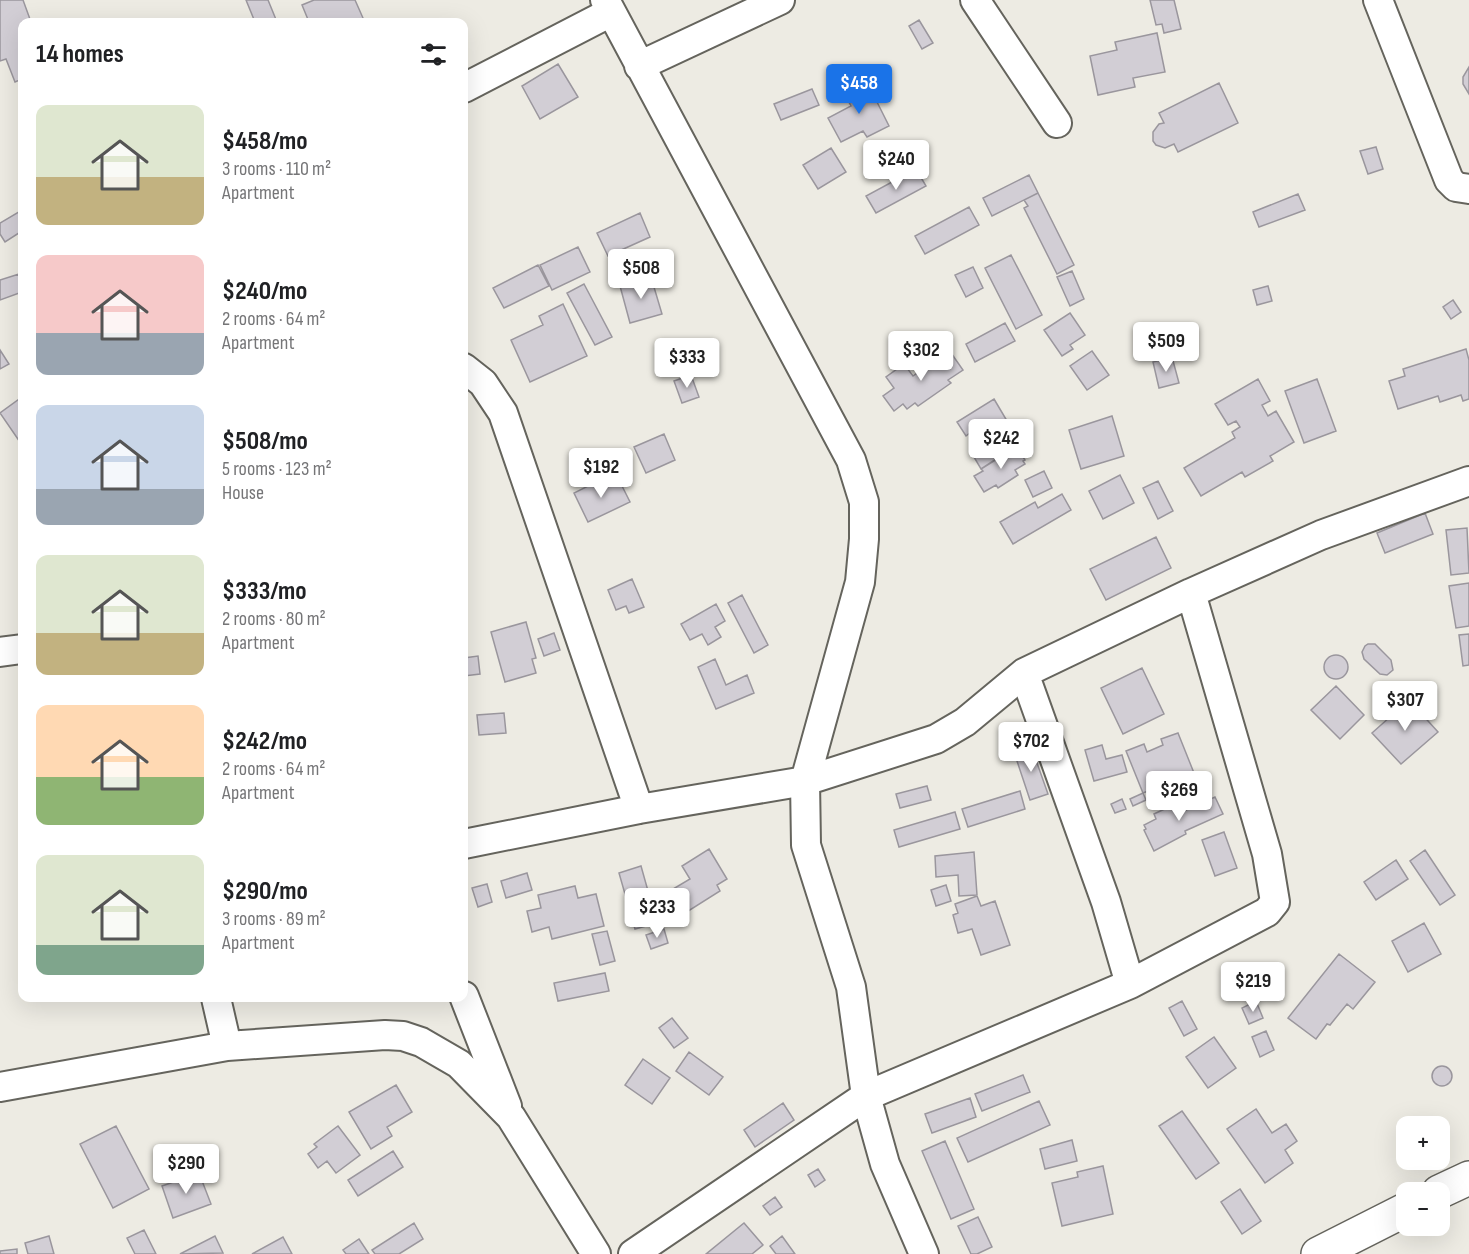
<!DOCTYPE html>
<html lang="en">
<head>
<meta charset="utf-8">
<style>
	body { margin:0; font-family:"Sofia Sans Condensed",sans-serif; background:#f6f6f6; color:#202124; height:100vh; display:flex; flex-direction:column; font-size:22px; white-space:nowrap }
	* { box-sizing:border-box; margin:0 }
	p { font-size:20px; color:#757577 }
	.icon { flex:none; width:33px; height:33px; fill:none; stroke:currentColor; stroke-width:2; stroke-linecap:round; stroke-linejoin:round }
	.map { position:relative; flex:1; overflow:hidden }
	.panel { position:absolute; left:18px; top:18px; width:450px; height:984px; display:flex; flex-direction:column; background:#fff; border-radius:12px; box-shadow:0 6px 24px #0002 }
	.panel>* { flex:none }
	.controls { position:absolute; left:1396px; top:1116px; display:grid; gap:12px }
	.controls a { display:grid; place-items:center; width:54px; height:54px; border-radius:12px; background:#fff; box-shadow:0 6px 24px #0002; font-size:30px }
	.price { position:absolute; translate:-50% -51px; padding:0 14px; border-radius:6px; background:#fff; color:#222; font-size:20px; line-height:39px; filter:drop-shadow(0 2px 3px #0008) }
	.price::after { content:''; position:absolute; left:50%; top:36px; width:18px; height:14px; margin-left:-9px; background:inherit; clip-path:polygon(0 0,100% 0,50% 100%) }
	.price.on { background:#1a73e8; color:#fff }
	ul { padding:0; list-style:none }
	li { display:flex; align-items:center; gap:18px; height:150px; padding:0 18px }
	li span { display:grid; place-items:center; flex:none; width:168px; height:120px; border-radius:12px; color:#555 }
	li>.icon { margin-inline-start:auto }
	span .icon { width:72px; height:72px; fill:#fffc; stroke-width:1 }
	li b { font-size:26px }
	h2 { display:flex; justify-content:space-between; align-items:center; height:72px; padding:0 18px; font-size:26px }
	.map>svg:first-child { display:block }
	.building { fill:#d2ced5; stroke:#9a969d; stroke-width:1.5 }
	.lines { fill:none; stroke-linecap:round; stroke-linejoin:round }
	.minor-casing { stroke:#65645d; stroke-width:32 }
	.tertiary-casing { stroke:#65645d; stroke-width:36 }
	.minor { stroke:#fff; stroke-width:28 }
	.tertiary { stroke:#fff; stroke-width:33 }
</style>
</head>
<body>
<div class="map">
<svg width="1469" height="1254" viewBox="0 0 1469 1254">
	<rect width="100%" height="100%" fill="#edebe3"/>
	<path class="building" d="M0,0h23l8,22h-9v57l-7,3 -9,-23 -6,2z
		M246,0h22l9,22h-22z
		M314,0h41l8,18 -9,4h-45l-7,-17z
		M1150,0h24l7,29 -17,4 -2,-9 -6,1z
		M919,20l14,23 -11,6 -13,-23z
		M1157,33l8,39 -32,6 2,9 -37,8 -8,-39 27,-6 -2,-8z
		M558,64l20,33 -38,22 -18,-33z
		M1469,67v27l-6,-10v-7z
		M867,82l22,44 -22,11 -4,-6 -22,11 -13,-24 23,-12 -7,-13z
		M1219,83l19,40 -60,29 -4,-8 -9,4 -9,-3 -3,-4v-9l6,-8 5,-1 -5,-10z
		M812,89l7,16 -38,15 -7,-16z
		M1376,147l7,22 -15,5 -8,-23z
		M831,148l15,24 -28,17 -15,-24z
		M916,169l10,17 -50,27 -10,-17z
		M1029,175l9,18 -46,23 -9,-18z
		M1038,193l36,72 -17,9 -33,-66 4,-2 -4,-6z
		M1298,194l7,16 -46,17 -6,-15z
		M969,207l10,18 -54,29 -10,-18z
		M22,210v21l-17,11 -5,-8v-11z
		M640,213l10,24 -42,19 -11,-23z
		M578,247l12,25 -38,18 -12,-25z
		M1011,255l31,60 -26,14 -31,-61z
		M538,265l11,21 -45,22 -11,-20z
		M973,267l10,21 -17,9 -11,-22z
		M1072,271l12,28 -14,7 -13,-29z
		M19,274l3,18 -22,8v-20z
		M651,277l11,37 -32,9 -10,-37z
		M584,284l28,53 -17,8 -28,-52z
		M1268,286l4,15 -15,4 -4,-15z
		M1453,300l8,12 -10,7 -8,-12z
		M563,304l24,52 -57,26 -19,-42 32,-15 -4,-9z
		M1070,313l15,22 -15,10 3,4 -11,7 -18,-26z
		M1005,323l10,18 -40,21 -9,-18z
		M1466,349l3,11v39l-6,2 -2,-6 -21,7 -2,-6 -40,13 -9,-28 16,-5 -2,-7z
		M0,350l9,14 -9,5z
		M949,350l14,20 -15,10 3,3 -33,23 -3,-3 -8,6 -4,-5 -9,7 -11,-15 11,-8 -8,-11 18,-13 9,12z
		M1092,351l17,24 -22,15 -17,-24z
		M1172,357l7,26 -20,5 -6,-26z
		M691,375l8,22 -17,6 -8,-22z
		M1258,379l12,22 -8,4 6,11 8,-5 18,31 -24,14 3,5 -28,16 -3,-5 -41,24 -17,-28 51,-30 -3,-6 8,-5 -4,-6 -8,4 -13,-21z
		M1317,379l19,52 -32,12 -19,-52z
		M22,397v48l-22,-32z
		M994,399l19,32 -14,8 -3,-4 -16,11 -9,-14 -5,4 -9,-14z
		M1112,416l12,40 -43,13 -12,-39z
		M664,434l11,26 -29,13 -12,-26z
		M996,435l11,17 -26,17 -10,-17z
		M1016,447l9,13 -2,1 2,3 -10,6 3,5 -20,13 -2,-3 -12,7 -10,-16 9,-5 -2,-2z
		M1044,471l8,17 -19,9 -8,-17z
		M1120,475l14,28 -31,16 -14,-28z
		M606,477l4,8 9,-5 11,22 -42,20 -14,-29z
		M1158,481l15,30 -15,8 -15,-31z
		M1062,494l9,16 -58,34 -13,-22 35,-20 3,6z
		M1425,513l8,21 -48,19 -8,-20z
		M1467,528l2,45 -18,2 -5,-45z
		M1156,537l15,31 -65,32 -16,-31z
		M632,579l12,28 -15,6 -3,-7 -10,4 -8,-20z
		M1469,583v43l-13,2 -7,-42z
		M742,595l26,50 -14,8 -26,-50z
		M716,604l9,17 -10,6 6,10 -13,8 -6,-11 -12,6 -9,-16z
		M526,622l10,36 -4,1 4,14 -31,9 -14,-50z
		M554,633l6,17 -16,6 -6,-17z
		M1469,634v31l-6,1 -4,-31z
		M1368,644h7l16,16 2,10 -6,5 -7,-1 -16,-15 -2,-7 3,-6z
		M1324 667a12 12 0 1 1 24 0a12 12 0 1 1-24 0Z
		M478,656l2,18 -16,2v-18z
		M715,659l11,26 21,-10 7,18 -38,16 -18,-42z
		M1142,668l22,46 -41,20 -22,-46z
		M1336,686l28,29 -24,24 -29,-29z
		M1409,700l29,32 -37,32 -29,-31z
		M504,713l2,20 -27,2 -2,-20z
		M1178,733l16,40 -51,20 -17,-42 18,-7 3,8 16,-7 -2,-6z
		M1102,745l4,14 16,-4 5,17 -33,9 -9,-31z
		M1031,746l17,48 -18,6 -16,-48z
		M927,786l4,14 -31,8 -4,-14z
		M1020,791l5,18 -57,18 -6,-18z
		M1143,793l3,7 -13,6 -3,-7z
		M1215,797l8,17 -38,17 1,3 -32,17 -10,-21 2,-1 -2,-4 12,-6 -2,-5 19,-9 4,9z
		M1122,799l4,10 -11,4 -4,-9z
		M955,812l5,17 -61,18 -5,-17z
		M1224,832l13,36 -22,8 -13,-36z
		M709,849l18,30 -10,6 3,6 -38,24 -14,-23 22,-13 -8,-13z
		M1425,850l30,45 -15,10 -30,-44z
		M974,852l3,43 -18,1 -1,-21 -22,2 -1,-21z
		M1396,860l12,19 -32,21 -12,-18z
		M641,866l16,57 -22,6 -16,-56z
		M527,873l5,17 -26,8 -5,-17z
		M487,884l5,18 -14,5 -6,-19z
		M946,885l5,16 -15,5 -5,-16z
		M575,886l3,12 18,-4 8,32 -52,13 -3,-12 -17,5 -5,-21 14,-3 -3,-13z
		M977,896l4,10 14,-5 15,44 -29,10 -9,-26 -14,4 -5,-18 5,-2 -3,-9z
		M1424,923l17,31 -33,18 -16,-31z
		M664,929l4,14 -17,6 -5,-14z
		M607,931l8,30 -15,4 -8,-31z
		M1339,954l36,28 -22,27 -6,-5 -17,21 -3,-1 -11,15 -28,-21z
		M605,973l4,18 -51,10 -4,-18z
		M1182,1001l15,28 -13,7 -15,-28z
		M1256,1001l7,17 -14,6 -7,-16z
		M672,1018l16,20 -14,10 -15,-20z
		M1266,1031l8,19 -14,7 -8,-20z
		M1214,1037l22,31 -28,20 -22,-31z
		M689,1052l34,25 -14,18 -33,-24z
		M643,1059l27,19 -18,26 -27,-19z
		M1432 1076a10 10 0 1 1 20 0a10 10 0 1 1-20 0Z
		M1023,1075l7,17 -48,19 -7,-17z
		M396,1085l16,27 -25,15 5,9 -21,13 -22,-37z
		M970,1098l6,19 -44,16 -7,-19z
		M1039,1101l11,24 -82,37 -11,-24z
		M783,1103l11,17 -39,27 -11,-17z
		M1256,1109l16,24 14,-9 11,17 -12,9 8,13 -28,20 -38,-54z
		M1182,1111l37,52 -23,16 -37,-53z
		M116,1126l33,63 -36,19 -33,-64z
		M338,1126l22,29 -24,18 -9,-12 -9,7 -10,-14 9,-7 -3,-3z
		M1072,1140l5,21 -32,8 -5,-20z
		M945,1141l29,68 -23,10 -29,-68z
		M393,1151l10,16 -45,29 -10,-16z
		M1103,1166l10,48 -51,12 -10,-43 26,-6 -1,-5z
		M818,1169l7,11 -10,7 -7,-12z
		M199,1173l12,31 -38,14 -11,-32z
		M1240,1189l21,32 -19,13 -21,-32z
		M775,1197l7,10 -12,8 -7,-9z
		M978,1217l14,30 -15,7h-6l-13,-28z
		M414,1223l9,16 -24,15h-24l-3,-4z
		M744,1223l19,22 -11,9h-46z
		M144,1230l12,24h-21l-8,-16z
		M49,1236l5,18h-26l-3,-11z
		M215,1236l8,17 -43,1z
		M782,1236l13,18h-19l-6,-8z
		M283,1237l9,17h-40z
		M359,1239l10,15h-23l-3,-4z
		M17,1249v5h-17v-3z"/>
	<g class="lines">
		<defs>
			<path id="minor" d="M605,0l246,460 13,42v37l-4,43 -55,199 1,64 45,142 15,109 19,68 39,90
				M975,0l82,123
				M1378,0l71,180 7,7 13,2
				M639,66l141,-66
				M464,88l147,-76
				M464,368l19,15 20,30 136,396
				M0,652l22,-3
				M464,844l175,-35 166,-28 131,-42 29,-17 59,-49 167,-80 130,-58 148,-54
				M1130,984l137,-72 8,-10 -8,-48 -76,-261
				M464,996l43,110
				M216,998l11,48
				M0,1087l227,-41 158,-11 18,1 18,6 38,22 52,53 85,137
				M633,1254l233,-158 264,-112 -24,-82 -82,-229"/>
			<path id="tertiary" d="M1439,1192l30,-14
				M1318,1254l89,-45"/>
		</defs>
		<use href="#minor" class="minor-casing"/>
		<use href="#tertiary" class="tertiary-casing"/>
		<use href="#minor" class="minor"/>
		<use href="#tertiary" class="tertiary"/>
	</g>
</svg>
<div class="controls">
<a>+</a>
<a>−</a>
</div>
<b class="price on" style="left:859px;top:115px">$458</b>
<b class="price" style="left:896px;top:191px">$240</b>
<b class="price" style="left:641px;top:300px">$508</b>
<b class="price" style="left:1166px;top:373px">$509</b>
<b class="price" style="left:921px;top:382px">$302</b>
<b class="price" style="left:687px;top:389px">$333</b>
<b class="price" style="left:1001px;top:470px">$242</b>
<b class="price" style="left:601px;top:499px">$192</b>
<b class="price" style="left:1405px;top:732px">$307</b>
<b class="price" style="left:1031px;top:773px">$702</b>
<b class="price" style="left:1179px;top:822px">$269</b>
<b class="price" style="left:657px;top:939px">$233</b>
<b class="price" style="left:1253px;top:1013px">$219</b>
<b class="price" style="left:186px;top:1195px">$290</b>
<section class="panel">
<h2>14 homes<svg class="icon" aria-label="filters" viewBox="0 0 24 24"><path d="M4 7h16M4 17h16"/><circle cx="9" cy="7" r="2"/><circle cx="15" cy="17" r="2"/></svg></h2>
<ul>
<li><span style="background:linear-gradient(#dfe7d0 60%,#c2b280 0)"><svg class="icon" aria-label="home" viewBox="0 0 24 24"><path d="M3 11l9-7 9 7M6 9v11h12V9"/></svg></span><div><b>$458/mo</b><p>3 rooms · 110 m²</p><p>Apartment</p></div></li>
<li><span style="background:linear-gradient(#f6c9c9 65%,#9aa5b1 0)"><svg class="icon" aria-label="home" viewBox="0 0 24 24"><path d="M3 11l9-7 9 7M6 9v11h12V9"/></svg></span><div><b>$240/mo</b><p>2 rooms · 64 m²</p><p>Apartment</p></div></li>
<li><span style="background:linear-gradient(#c9d6e8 70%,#9aa5b1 0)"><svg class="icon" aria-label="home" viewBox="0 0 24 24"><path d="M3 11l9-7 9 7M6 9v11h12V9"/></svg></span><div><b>$508/mo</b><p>5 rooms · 123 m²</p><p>House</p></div></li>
<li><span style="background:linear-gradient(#dfe7d0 65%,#c2b280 0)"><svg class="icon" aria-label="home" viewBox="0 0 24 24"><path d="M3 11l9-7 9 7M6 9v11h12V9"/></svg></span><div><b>$333/mo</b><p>2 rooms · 80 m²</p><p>Apartment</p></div></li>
<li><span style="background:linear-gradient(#ffd9b3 60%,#8fb573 0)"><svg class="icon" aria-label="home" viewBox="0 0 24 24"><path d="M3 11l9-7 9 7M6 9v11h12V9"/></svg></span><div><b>$242/mo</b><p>2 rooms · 64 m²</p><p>Apartment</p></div></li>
<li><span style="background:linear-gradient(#dfe7d0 75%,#7fa58c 0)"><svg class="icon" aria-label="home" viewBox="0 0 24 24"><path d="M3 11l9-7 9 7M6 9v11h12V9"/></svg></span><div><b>$290/mo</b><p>3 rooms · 89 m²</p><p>Apartment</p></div></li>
</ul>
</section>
</div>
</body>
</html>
